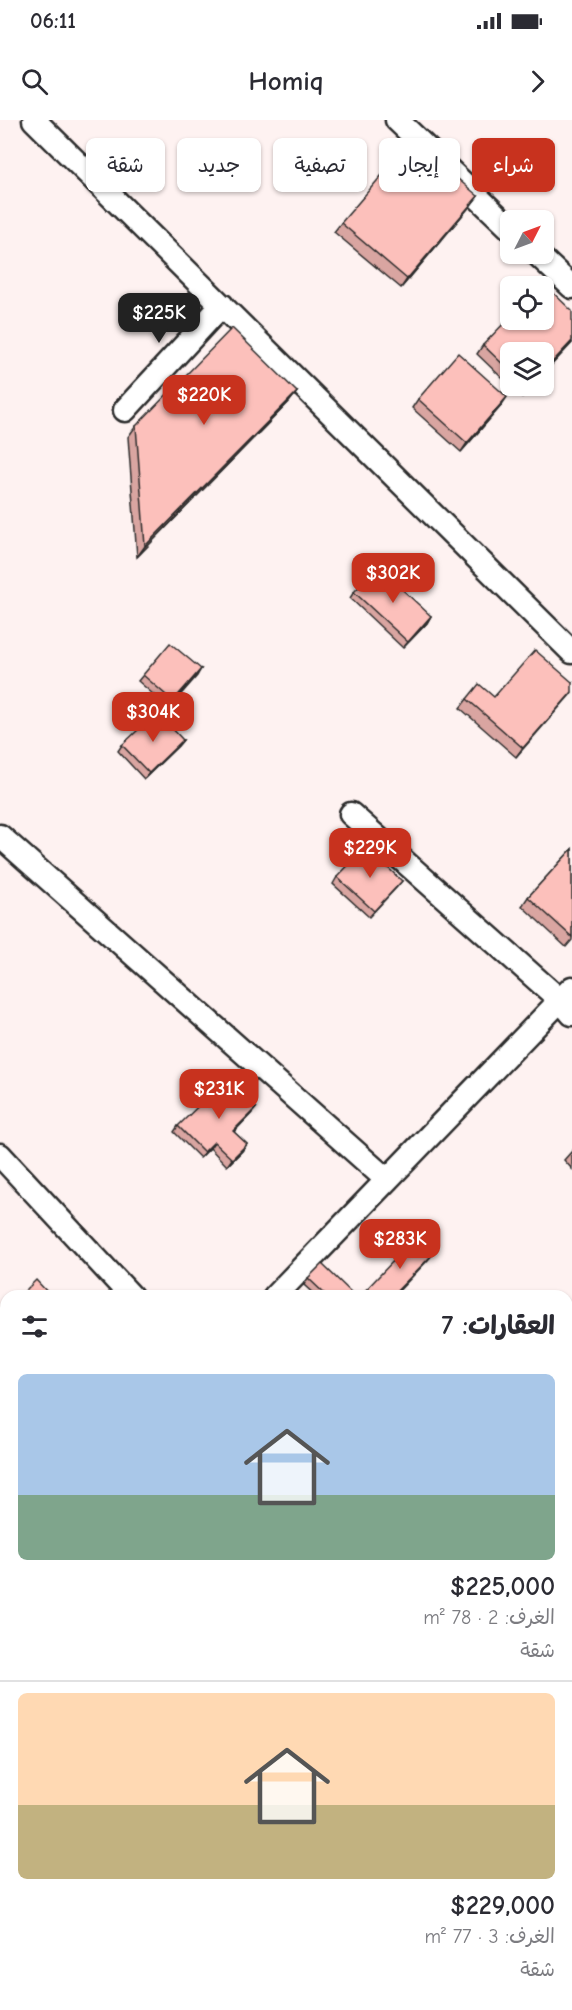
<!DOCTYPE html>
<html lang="ar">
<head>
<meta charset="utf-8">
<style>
	body { margin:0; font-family:"Comic Neue","Playpen Sans Arabic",sans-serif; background:#f7f7f7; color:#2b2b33; direction:rtl; height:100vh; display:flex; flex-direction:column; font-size:22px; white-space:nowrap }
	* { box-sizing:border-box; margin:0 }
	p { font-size:20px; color:#7c7c81 }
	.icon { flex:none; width:33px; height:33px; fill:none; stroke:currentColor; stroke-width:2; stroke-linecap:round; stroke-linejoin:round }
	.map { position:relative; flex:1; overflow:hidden; direction:ltr }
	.side { position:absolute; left:0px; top:1170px; width:573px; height:720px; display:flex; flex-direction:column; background:#fff; border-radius:18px 18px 0 0; box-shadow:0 2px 4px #0004; direction:rtl }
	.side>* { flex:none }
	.guide { position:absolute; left:18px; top:18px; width:537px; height:54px; direction:rtl; display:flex; gap:12px }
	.needle { width:39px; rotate:48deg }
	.buttons { position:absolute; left:500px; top:90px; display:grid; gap:12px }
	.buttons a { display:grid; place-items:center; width:54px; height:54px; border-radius:9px; background:#fff; box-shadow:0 2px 4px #0004; font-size:30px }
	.price { position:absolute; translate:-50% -51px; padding:0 14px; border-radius:12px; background:#c8321e; color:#fff; font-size:20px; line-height:39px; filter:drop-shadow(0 2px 3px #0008) }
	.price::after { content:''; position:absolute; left:50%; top:36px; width:18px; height:14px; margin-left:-9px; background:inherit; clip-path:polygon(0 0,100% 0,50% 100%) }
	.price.selected { background:#222; color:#fff }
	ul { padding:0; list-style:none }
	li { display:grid; align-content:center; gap:12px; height:318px; padding:0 18px }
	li+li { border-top:2px solid #e1e1e2 }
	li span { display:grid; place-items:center; height:186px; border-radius:9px; color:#555 }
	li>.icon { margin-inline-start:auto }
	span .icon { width:108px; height:108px; fill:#fffc; stroke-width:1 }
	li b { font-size:26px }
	h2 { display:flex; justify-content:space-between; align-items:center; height:72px; padding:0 18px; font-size:26px }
	.pill { padding:0 21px; border-radius:9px; background:#fff; box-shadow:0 2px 4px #0004; font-size:21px; line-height:54px }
	.pill.selected { background:#c8321e; color:#fff }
	.status { display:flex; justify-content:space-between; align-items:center; height:42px; padding:0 30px; background:#fff; direction:ltr }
	.status svg { height:16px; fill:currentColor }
	header { display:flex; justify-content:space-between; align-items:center; height:78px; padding:0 18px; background:#fff; font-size:27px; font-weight:600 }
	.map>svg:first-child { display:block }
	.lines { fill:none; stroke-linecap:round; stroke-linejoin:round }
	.service-casing { stroke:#2b2b2b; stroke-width:16 }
	.minor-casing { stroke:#2b2b2b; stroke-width:27 }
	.tertiary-casing { stroke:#2b2b2b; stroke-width:33 }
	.service { stroke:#fff; stroke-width:12 }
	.minor { stroke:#fff; stroke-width:22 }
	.tertiary { stroke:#fff; stroke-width:28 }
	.wall { fill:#d9a5a1; stroke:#2b2b2b; stroke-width:1.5 }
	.shaded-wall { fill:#b08683; stroke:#2b2b2b; stroke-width:1.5 }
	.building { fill:#fcc0bb; stroke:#2b2b2b; stroke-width:1.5 }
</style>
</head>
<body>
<div class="status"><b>06:11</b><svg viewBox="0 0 49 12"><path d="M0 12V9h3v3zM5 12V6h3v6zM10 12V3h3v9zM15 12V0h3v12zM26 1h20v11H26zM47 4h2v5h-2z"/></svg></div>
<header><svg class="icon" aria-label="forward" viewBox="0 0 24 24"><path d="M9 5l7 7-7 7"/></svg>Homiq<svg class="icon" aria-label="search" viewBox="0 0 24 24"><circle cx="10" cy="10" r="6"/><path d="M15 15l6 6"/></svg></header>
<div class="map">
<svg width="572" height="1890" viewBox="0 0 572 1890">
	<rect width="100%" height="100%" fill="#fef2f1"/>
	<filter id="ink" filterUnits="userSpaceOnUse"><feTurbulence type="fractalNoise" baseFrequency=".0167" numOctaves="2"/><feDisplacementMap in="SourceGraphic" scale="12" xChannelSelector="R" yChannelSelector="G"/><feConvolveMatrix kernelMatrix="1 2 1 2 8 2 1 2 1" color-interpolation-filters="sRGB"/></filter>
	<g filter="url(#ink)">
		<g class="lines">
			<defs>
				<path id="service" d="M358,1890l7,-6"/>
				<path id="minor" d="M34,0l538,532
					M397,0l113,108
					M537,134l35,33
					M125,290l97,-105
					M351,694l209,186 12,14
					M0,716l387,344
					M0,1035l131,141
					M275,1176l297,-308
					M567,1408l5,-5
					M567,1640l5,5"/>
				<path id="tertiary" d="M0,1447l6,6
					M424,1884l6,6"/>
			</defs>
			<use href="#service" class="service-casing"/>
			<use href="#minor" class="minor-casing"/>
			<use href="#tertiary" class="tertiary-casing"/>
			<use href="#service" class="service"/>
			<use href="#minor" class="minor"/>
			<use href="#tertiary" class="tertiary"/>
		</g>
		<path class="wall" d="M478,76l-7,9 -70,83 -67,-56 7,-9z
			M572,223l-29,31v-22h-33v34h22l-10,11 -45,-43 6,-9z
			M297,272l-8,10 -152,155 -9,-120 8,-11z
			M418,279l83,7 -40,46 -49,-44z
			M354,472l77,24 -4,7 -24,25 -53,-50z
			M201,549l-32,39 -31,-27 5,-6z
			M572,562l-56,75 -56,-49 7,-9 27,-2z
			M183,620l-5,6 -34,33 -26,-28 4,-6z
			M572,729v91l-6,7 -44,-41 6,-9z
			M337,757l65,4 -5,6 -28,30 -36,-33z
			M256,988l-5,6 -17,18 13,12 -5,7 -15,15 -17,-18 -10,10 -26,-26 4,-6z
			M572,1031v18l-8,-9z
			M308,1158l47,18h-39l-12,-11z
			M6,1189v60l-6,-7v-47z
			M6,1307v79l-6,-7v-66z"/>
		<path class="shaded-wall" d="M478,76l-7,9 -70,83 6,-9z
			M572,221v2l-29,31v-2z
			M530,266h2l-10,11 6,-9z
			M297,272l-8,10 -152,155 8,-11z
			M507,277l-6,9 -40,46 6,-9z
			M431,496l-4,7 -24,25 5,-6z
			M201,549l-4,7 -28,32 4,-7z
			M572,572l-2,3 -54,62 7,-9z
			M183,620l-5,6 -34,33 5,-6z
			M256,988l-5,6 -23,23 5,-6z
			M214,1022l-4,6 -10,10 4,-6z
			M247,1024l-5,7 -15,15 5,-7z
			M433,1134l-5,6 -34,36h-2z"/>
		<path class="building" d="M412,20l66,56 -71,83 -66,-56z
			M542,162l30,29v30l-29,31v-20h-33v19l-27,-26 27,-28v3h33v-34h-5z
			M232,208l65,64 -152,154 -9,-120z
			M458,233l49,44 -40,46 -49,-44z
			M378,447l53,49 -23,26 -54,-50z
			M170,523l31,26 -28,32 -30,-26z
			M535,530l37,32v10l-49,56 -56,-49 12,-15 15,13z
			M157,592l26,28 -34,33 -27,-28z
			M366,727l36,34 -28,30 -37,-34z
			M572,729v88l-44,-40z
			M227,958l29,30 -23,23 14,13 -15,15 -18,-17 -10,10 -26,-26z
			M416,1117l17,17 -41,42h-32z
			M322,1144l33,32h-28l-19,-18z
			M36,1160l15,16h-31z
			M6,1189v44l-6,-6v-32z
			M6,1307v63l-6,-7v-50z"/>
	</g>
</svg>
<div class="buttons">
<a><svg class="needle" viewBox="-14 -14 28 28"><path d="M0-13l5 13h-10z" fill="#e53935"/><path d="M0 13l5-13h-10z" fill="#7c7c81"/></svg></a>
<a><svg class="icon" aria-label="locate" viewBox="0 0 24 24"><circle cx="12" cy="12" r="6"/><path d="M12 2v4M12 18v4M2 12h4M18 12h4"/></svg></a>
<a><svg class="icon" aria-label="layers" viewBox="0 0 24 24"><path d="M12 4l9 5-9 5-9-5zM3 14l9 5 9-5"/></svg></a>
</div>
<b class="price selected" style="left:159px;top:224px">$225K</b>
<b class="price" style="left:204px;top:306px">$220K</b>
<b class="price" style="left:393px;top:484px">$302K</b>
<b class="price" style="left:153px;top:623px">$304K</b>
<b class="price" style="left:370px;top:759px">$229K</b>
<b class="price" style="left:219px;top:1000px">$231K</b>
<b class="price" style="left:400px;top:1150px">$283K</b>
<div class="guide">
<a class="pill selected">شراء</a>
<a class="pill">إيجار</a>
<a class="pill">تصفية</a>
<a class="pill">جديد</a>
<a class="pill">شقة</a>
</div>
<section class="side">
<h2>العقارات: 7<svg class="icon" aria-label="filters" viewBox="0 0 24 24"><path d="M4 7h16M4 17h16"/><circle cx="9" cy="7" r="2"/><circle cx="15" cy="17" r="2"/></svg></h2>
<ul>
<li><span style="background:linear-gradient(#a9c7e8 65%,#7fa58c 0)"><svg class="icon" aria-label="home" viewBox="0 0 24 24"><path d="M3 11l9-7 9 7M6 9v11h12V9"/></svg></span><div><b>$225,000</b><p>الغرف: 2 · 78 m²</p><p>شقة</p></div></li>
<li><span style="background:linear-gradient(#ffd9b3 60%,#c2b280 0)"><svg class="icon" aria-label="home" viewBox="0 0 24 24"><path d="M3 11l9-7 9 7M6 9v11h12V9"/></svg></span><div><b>$229,000</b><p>الغرف: 3 · 77 m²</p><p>شقة</p></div></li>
</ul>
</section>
</div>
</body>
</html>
